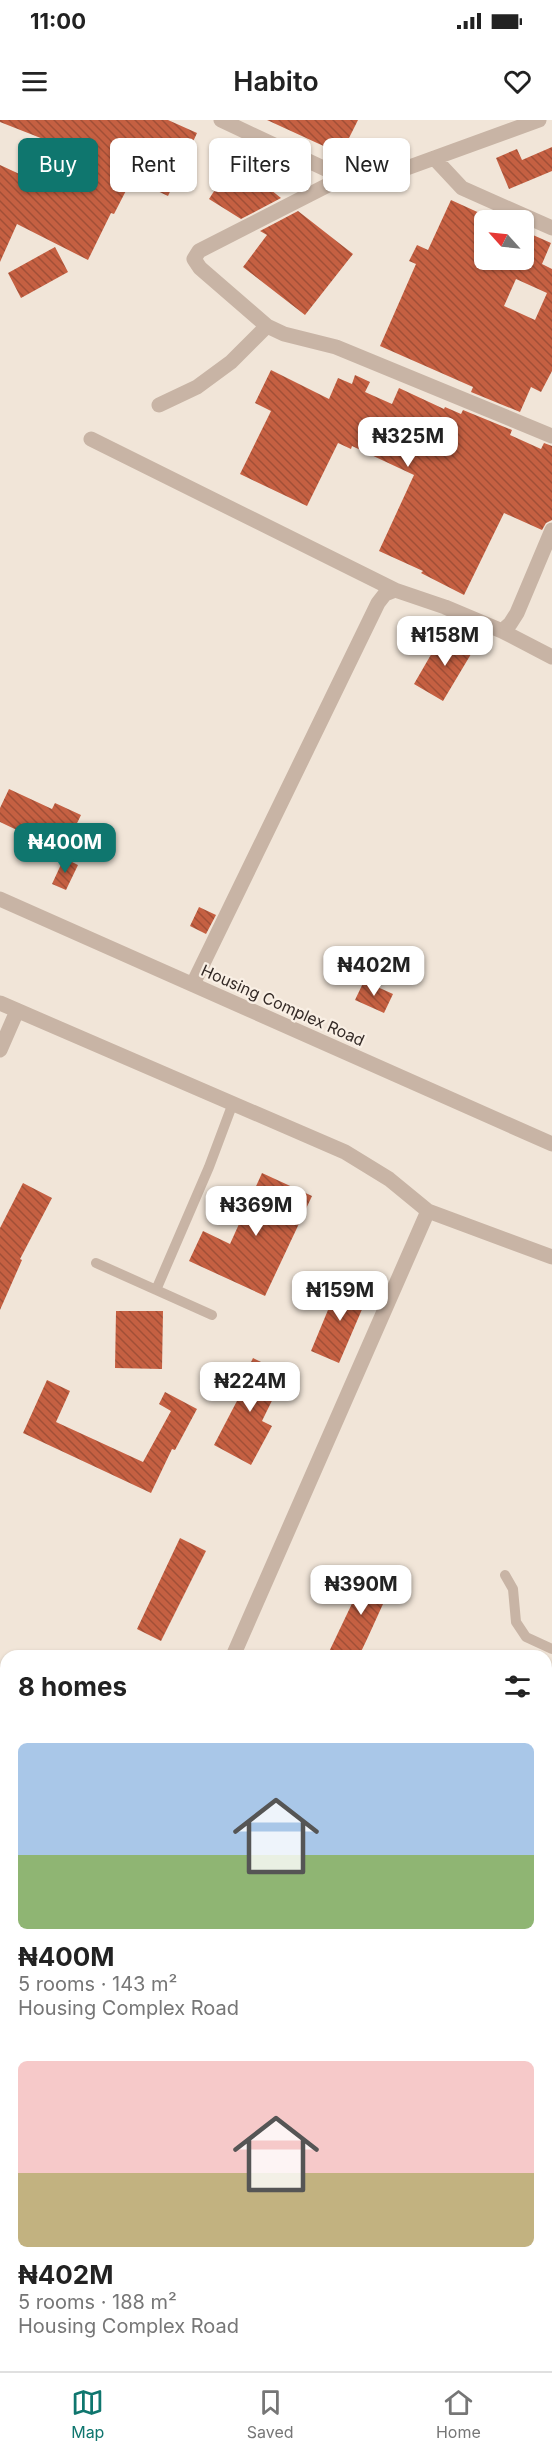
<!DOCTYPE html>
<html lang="en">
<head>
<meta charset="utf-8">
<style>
	body { margin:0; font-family:Inter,sans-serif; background:#f2f2f2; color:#222; height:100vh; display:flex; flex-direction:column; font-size:22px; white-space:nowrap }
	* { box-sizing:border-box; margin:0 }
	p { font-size:20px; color:#767676 }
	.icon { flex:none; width:33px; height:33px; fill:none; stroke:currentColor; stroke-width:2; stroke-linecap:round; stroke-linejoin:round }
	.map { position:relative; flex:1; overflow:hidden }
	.panel { position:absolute; left:0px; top:1530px; width:552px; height:722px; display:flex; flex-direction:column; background:#fff; border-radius:18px 18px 0 0; box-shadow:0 2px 4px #0004 }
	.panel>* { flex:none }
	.hud { position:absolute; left:18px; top:18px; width:516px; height:54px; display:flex; gap:12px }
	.needle { width:39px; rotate:297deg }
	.fabs { position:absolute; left:474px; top:90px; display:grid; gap:12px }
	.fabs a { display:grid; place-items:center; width:60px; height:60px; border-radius:9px; background:#fff; box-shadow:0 2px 4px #0004; font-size:30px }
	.price { position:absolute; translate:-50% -51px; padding:0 14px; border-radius:12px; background:#fff; color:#222; font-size:20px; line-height:39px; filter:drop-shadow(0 2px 3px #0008) }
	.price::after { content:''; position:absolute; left:50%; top:36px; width:18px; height:14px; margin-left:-9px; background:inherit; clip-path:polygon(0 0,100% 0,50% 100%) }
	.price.active { background:#0f766e; color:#fff }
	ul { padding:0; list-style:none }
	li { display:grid; align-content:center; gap:12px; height:318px; padding:0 18px }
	li span { display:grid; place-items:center; height:186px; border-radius:9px; color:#555 }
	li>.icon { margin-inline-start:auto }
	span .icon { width:108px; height:108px; fill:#fffc; stroke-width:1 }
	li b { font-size:26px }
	h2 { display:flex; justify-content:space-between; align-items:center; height:72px; padding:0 18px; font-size:26px }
	.tag { padding:0 21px; border-radius:9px; background:#fff; box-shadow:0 2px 4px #0004; font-size:21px; line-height:54px }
	.tag.active { background:#0f766e; color:#fff }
	.status { display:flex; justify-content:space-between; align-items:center; height:42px; padding:0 30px; background:#fff; direction:ltr }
	.status svg { height:16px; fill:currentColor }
	header { display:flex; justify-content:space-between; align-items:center; height:78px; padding:0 18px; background:#fff; font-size:27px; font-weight:600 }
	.tabs { display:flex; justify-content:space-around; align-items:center; height:84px; border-top:2px solid #e0e0e0; background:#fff; font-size:16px; color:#767676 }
	.tabs a { display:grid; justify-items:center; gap:3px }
	.tabs .active { color:#0f766e }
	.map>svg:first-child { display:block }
	.building { fill:url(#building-back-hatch); fill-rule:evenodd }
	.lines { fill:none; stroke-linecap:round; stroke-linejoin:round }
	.service { stroke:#c8b4a5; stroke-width:10 }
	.minor { stroke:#c8b4a5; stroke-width:15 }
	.tertiary { stroke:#c8b4a5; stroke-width:15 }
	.labels { text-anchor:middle; stroke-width:4.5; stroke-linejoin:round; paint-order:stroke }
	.street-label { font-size:16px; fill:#342a26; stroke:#f9efe4 }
</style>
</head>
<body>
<div class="status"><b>11:00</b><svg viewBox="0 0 49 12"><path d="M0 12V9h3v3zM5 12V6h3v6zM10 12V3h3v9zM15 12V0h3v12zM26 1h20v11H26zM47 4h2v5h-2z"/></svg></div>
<header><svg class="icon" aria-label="menu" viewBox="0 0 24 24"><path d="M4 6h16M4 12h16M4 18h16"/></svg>Habito<svg class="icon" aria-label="heart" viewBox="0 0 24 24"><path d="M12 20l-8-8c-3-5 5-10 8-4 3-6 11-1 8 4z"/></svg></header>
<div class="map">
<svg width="552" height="2251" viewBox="0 0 552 2251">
	<defs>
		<pattern id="building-back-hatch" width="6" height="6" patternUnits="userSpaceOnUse" patternTransform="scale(1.5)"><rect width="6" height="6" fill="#c56042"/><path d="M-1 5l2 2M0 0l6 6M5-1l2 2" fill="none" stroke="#a14f37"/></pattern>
	</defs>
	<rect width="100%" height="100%" fill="#f1e5d8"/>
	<path class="building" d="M0,0h168l29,13 -29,63 -36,-17 -18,35 -3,-1 -23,47 -71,-36 -17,38v-97l43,20 18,-39 -61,-24z
		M267,0h91l-17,34z
		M244,25l40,25 -13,20 10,8 -40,21 -32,-20z
		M552,27v24l-43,18 -13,-31 21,-9 5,11z
		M451,80l33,15v45h40v-29l27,12 -9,21 10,5v102l-11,21 -10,-5 -11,25 -49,-20 2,-5 -93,-41 36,-82 -7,-3 8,-16 11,5zM516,159l31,14 -12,27 -31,-14z
		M298,91l55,43 -48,61 -62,-48 24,-32 -7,-4z
		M55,127l13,25 -47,26 -13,-25z
		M271,250l58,29 9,-21 14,6 3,-9 15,7 -5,10 27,12 7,-16 45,21 1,-2 16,7 2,-4 49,20 -2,5 31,14 3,-6 8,3v74l-6,3 -4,7 -38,-17 -40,82 -43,-22 2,-2 -44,-20 35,-76 -62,-29 -1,3 -13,-6 -31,63 -67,-32 31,-63 -16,-8z
		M464,515l13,9 -34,57 -29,-17 26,-45 16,9z
		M9,669l43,20 3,-6 26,12 -18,37 -63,-30v-14z
		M64,738l14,7 -12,25 -14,-6z
		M199,787l17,8 -10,19 -16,-8z
		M364,861l29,13 -9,19 -29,-13z
		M262,1053l50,23 -47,100 -76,-35 14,-30 27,13z
		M23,1063l29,15 -32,61 2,1 -22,50v-82z
		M340,1161l29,12 -30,70 -28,-12z
		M116,1191h47l-1,58 -47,-1z
		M253,1238l32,16 -23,47 10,5 -21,39 -37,-20 25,-48 -4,-2z
		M47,1260l23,11 -14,31 87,40 28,-51 -12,-7 6,-12 32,17 -22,41 -3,-1 -21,44 -128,-60z
		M180,1418l26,13 -45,90 -24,-12z
		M368,1450l25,12 -25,55 -9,19h-32z"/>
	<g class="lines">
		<path class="service" d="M96,1143l116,52
			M156,1170l53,-123 24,-64
			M505,1455l8,14 3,33 10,15 26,12
			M546,1941l6,3
			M552,1955l-6,38 6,12
			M546,2024l6,-6"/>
		<path class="minor" d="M221,0l113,53 33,1 26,-1 146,-53
			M434,38l28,30 90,40
			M334,53l-2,10 -133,68 -5,8 6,9 67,58 17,8 52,13 216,89
			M159,285l38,-18 34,-25 36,-36
			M91,319l304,151
			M502,511l50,26
			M193,864l185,-381 7,-9 10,-4 50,17 57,24 8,-7 7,-11 35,-83
			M0,883l345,149 44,27 39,32 124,46
			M0,930l17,-39
			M233,1536l195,-445
			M546,2133l6,-9
			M0,2157l6,-2
			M477,2251l2,-5"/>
		<path class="tertiary" d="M0,779l552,245"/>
	</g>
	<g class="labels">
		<g class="street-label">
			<text transform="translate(283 885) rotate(24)" y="6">Housing Complex Road</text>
		</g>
	</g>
</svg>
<div class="fabs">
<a><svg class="needle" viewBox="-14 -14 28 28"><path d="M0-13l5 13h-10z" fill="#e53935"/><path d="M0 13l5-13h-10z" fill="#767676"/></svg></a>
</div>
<b class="price" style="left:408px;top:348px">₦325M</b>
<b class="price" style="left:445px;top:547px">₦158M</b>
<b class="price active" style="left:65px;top:754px">₦400M</b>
<b class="price" style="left:374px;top:877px">₦402M</b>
<b class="price" style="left:256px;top:1117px">₦369M</b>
<b class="price" style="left:340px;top:1202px">₦159M</b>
<b class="price" style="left:250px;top:1293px">₦224M</b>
<b class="price" style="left:361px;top:1496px">₦390M</b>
<div class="hud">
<a class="tag active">Buy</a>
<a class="tag">Rent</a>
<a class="tag">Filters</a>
<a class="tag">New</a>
</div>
<section class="panel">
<h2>8 homes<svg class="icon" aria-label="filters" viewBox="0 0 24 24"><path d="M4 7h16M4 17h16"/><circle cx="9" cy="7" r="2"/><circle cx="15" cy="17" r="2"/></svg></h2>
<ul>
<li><span style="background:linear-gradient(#a9c7e8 60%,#8fb573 0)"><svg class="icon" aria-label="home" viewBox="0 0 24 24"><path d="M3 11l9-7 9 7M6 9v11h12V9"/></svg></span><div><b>₦400M</b><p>5 rooms · 143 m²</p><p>Housing Complex Road</p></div></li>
<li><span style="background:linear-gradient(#f6c9c9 60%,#c2b280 0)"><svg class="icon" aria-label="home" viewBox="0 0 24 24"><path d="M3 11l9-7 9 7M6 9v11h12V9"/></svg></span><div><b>₦402M</b><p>5 rooms · 188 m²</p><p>Housing Complex Road</p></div></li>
</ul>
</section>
</div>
<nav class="tabs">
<a class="active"><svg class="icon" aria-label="map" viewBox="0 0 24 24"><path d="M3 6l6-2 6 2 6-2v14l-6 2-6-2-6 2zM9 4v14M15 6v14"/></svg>Map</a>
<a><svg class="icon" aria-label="saved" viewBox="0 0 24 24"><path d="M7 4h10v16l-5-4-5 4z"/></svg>Saved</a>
<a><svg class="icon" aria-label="home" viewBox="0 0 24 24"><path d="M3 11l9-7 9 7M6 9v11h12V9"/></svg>Home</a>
</nav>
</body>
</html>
